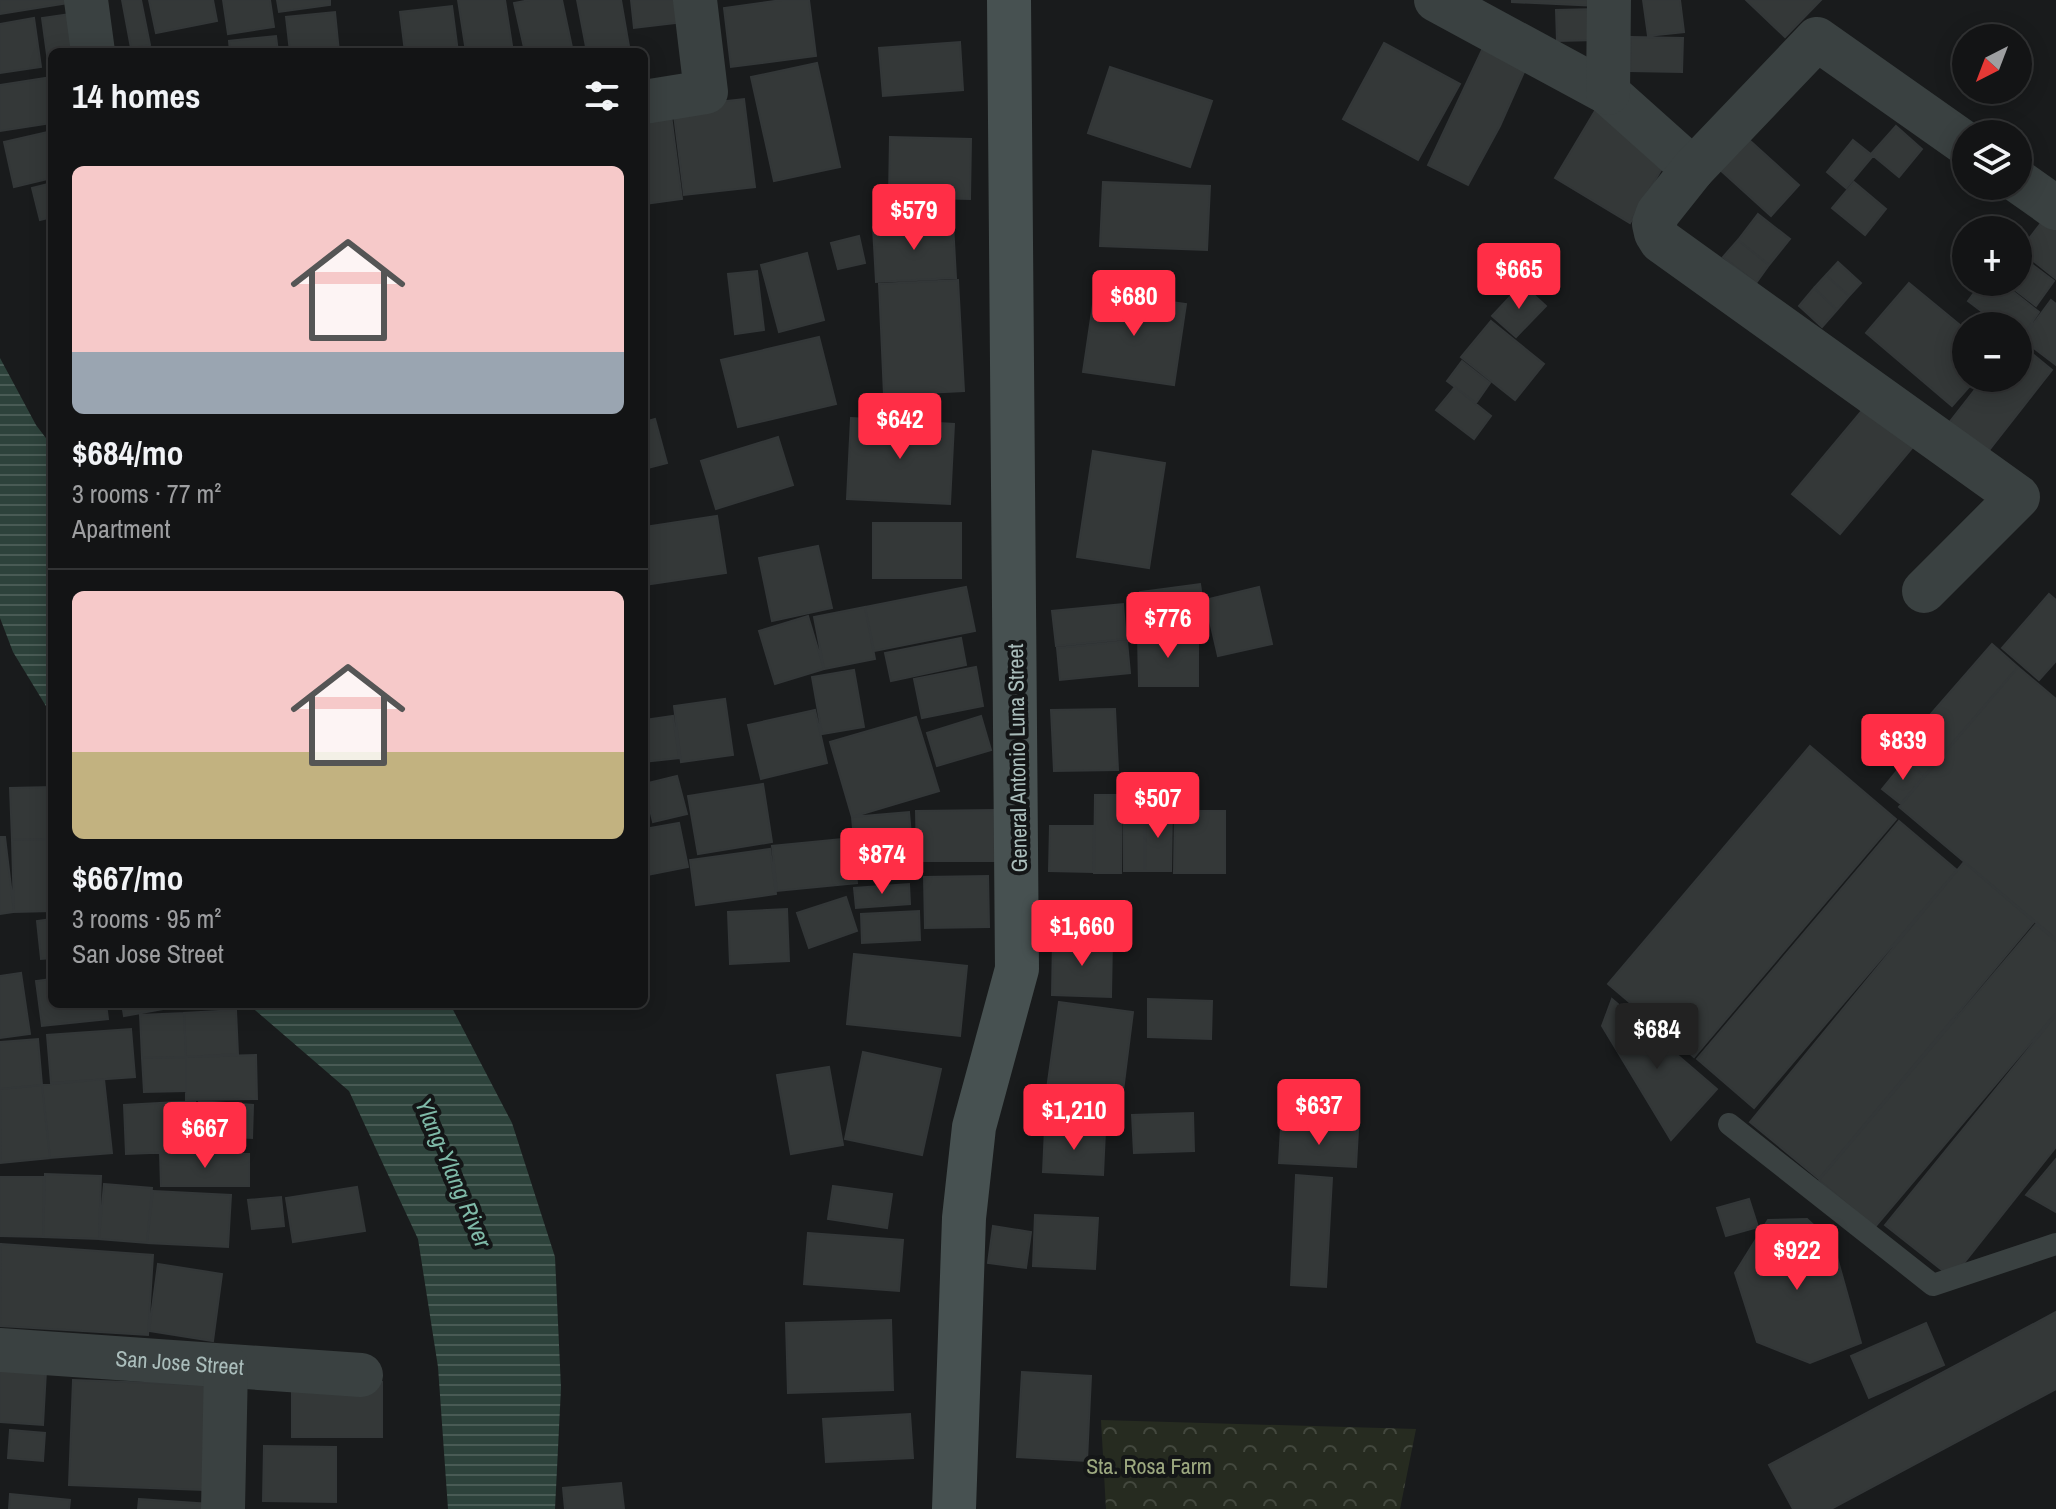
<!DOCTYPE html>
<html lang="en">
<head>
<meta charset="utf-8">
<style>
	body { margin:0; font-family:"Archivo Narrow",sans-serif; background:#1c1d1e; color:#f1f3f6; height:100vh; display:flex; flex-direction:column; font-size:30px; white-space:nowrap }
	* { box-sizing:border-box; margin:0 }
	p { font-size:26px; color:#9d9ea0 }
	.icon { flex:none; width:44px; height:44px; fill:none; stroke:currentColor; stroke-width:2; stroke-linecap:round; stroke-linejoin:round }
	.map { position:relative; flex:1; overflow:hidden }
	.side { position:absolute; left:48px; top:48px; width:600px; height:960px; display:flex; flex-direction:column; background:#131415; border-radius:12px; box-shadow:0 4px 20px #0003,0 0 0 2px #323334 }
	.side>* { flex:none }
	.needle { width:52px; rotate:222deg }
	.tools { position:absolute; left:1952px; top:24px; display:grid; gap:16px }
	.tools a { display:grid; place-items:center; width:80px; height:80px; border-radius:50%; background:#131415; box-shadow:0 4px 20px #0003,0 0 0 2px #323334; font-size:40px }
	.price { position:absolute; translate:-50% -68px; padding:0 18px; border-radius:8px; background:#ff2e46; color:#fff; font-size:26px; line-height:52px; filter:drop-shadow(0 2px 4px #0008) }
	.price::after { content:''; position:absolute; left:50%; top:48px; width:24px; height:18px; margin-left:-12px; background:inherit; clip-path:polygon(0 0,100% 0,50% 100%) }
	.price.active { background:#222; color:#fff }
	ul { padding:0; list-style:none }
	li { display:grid; align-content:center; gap:16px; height:424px; padding:0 24px }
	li+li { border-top:2px solid #323334 }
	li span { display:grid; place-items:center; height:248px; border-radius:12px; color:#555 }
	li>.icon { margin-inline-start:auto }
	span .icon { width:144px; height:144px; fill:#fffc; stroke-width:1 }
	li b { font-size:34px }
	h2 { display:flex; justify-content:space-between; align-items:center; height:96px; padding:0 24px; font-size:34px }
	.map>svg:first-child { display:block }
	.forest { fill:url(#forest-crowns) }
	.water { fill:url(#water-rules) }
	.building { fill:#343838; stroke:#333738; stroke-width:2 }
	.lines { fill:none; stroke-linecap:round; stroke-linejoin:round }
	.service { stroke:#3a4141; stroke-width:22 }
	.minor { stroke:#3a4141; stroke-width:44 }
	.secondary { stroke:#475151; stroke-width:44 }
	.labels { text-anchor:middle; stroke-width:8; stroke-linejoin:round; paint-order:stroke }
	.street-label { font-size:22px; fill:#aabdbb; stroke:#141617 }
	.park-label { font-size:22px; fill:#9da980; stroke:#141617 }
	.water-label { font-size:24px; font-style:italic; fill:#7fbaa8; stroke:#141617 }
</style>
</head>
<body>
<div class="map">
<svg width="2056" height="1509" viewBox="0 0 2056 1509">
	<defs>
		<pattern id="forest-crowns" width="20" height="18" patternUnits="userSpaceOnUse" patternTransform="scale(2)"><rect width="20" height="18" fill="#262b20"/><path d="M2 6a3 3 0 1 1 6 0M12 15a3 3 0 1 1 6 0" fill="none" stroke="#43483e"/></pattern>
		<pattern id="water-rules" width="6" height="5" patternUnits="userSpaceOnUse" patternTransform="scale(2)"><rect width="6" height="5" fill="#2d423b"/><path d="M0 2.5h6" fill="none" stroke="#495b55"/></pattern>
	</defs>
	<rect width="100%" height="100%" fill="#191b1c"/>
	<path class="forest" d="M1101,1420l315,9 -16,80h-294z"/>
	<path class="water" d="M0,358l36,67 16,21v270l-39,-64 -13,-34z
		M248,1004h202l62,119 43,134 6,131 -6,121h-107l-10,-142 -20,-128 -69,-148z"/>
	<path class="building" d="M0,0h69v3l-69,11z
		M122,0h19l9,45 -19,3z
		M149,0h64l4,21 -61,12z
		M223,0h47l4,27 -46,7z
		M277,0h53v5l-51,7z
		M458,0h47l8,52h-47z
		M530,0h32l11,52h-48l-11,-49z
		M577,0h44l9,52h-43z
		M631,0h51l3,22 -51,6z
		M782,0h27l7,56 -85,11 -7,-59z
		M1512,0h86v6l-86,-4z
		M1643,0h37l4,32 -36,4z
		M1746,0h75l-36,37z
		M452,6l6,46h-53l-5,-40z
		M1597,9v31l-40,1 -1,-31z
		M335,12l4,40h-49l-4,-35z
		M71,14l5,38h-24v10h-4l-6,-44z
		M34,18l7,49 -41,6v-49z
		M1489,35l43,19 -32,72 -32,59 -40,-20z
		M276,36l2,16h-48l-1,-11z
		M1631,37l52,1 -1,34 -52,-1z
		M960,42l3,48 -80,6 -4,-48z
		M1384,43l76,41 -42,76 -75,-41z
		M817,63l23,104 -66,14 -23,-104z
		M1110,67l102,34 -22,66 -102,-34z
		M52,77v46l-52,8v-46z
		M744,99l11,88 -71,8 -11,-88z
		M1598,106l74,45 -42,72 -75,-45z
		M671,115l11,84 -38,5v-85z
		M1896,126l26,23 -23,28 -28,-23z
		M52,131v47l-38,9 -10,-45z
		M890,137l81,2 -1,60 -81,-2z
		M1747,138l52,47 -28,31 -52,-47z
		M1853,140l20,16 -27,32 -19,-16z
		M1103,182l107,4 -3,64 -107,-4z
		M1854,182l32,27 -21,26 -33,-27z
		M52,183v34l-12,3 -8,-32z
		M1758,214l32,25 -21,26 -31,-25z
		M2045,218l11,9v52l-36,-29z
		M953,223l3,55 -80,4 -3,-55z
		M859,236l6,27 -27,6 -7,-26z
		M1738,240l31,25 -13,18 -33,-26z
		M807,253l17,67 -45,12 -18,-67z
		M2018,254l36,27 -18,25 -31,-24h13z
		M1838,262l23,21 -12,13 -23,-21z
		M757,271l7,59 -29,4 -7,-60z
		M1826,275l23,21 -12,14 -23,-22z
		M958,280l6,111 -80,4 -5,-111z
		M1982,282h19l38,30 -19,28 -2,-14h-17l-33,-25z
		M1909,283l57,47v48h11l-25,28 -86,-73z
		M1522,284l24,22 -30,31 -24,-21z
		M1814,288l23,22 -15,17 -23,-21z
		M1095,291l91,13 -12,81 -91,-13z
		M2051,300l5,4v61l-34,-26z
		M1491,321l53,43 -29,36 -54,-43z
		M819,337l17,67 -98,23 -17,-67z
		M2018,342l34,28 -66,84 -38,-30 36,-46h34z
		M1462,361l28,22 -14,20 -29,-22z
		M1455,387l36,29 -17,23 -38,-29z
		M1865,407l48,40 -73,87 -48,-40z
		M851,418l103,6 -4,80 -103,-5z
		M655,419l12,44 -23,6v-47z
		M778,437l15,48 -77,24 -15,-48z
		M1093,451l72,12 -16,105 -72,-11z
		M717,516l9,57 -82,12v-58z
		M873,523h88v55h-88z
		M818,546l14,62 -60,13 -13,-63z
		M1200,584l5,34 -60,8 -5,-34z
		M966,587l9,44 -101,20 -9,-44z
		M1259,587l13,57 -54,12 -13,-56z
		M2049,594l7,6v61l-17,19 -37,-32z
		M1123,604l3,35 -70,7 -4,-35z
		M865,607l10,52 -51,10 -10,-52z
		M808,616l16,53 -49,15 -16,-53z
		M1138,635h60v51h-59z
		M961,638l5,27 -75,16 -6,-28z
		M1127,641l3,32 -70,7 -3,-32z
		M1992,644l26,23 -94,109 -27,-23z
		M976,667l7,39 -61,12 -8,-39z
		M2018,667l38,32v240l-157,-132z
		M854,670l10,57 -42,7 -10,-57z
		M725,699l8,56 -52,7 -7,-56z
		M1115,709l3,61 -64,1 -3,-61z
		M815,710l12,53 -66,16 -13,-54z
		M673,716l6,42 -35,4v-42z
		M981,716l10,34 -54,16 -10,-33z
		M916,717l23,74 -87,26 -22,-75z
		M1810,746l86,73 -202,238 -86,-73z
		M1905,761l19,15 -23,28 -19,-15z
		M677,776l10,38 -34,8 -9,-38z
		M763,784l9,58 -74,12 -10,-58z
		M52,787v52l-40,1 -2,-52z
		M1095,795h27l-1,78h-27z
		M1144,802v69h-20v-68z
		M1146,809l26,1 -1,61h-26z
		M994,810l1,51h-78l-1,-50z
		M1175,811h50v62h-51z
		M909,812l5,58 -57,5 -5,-58z
		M1899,821l58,49 -203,238 -57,-49z
		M679,823l9,44 -41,8 -3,-46z
		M1050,826h44l-1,46 -44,-1z
		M0,837h5l9,75 -14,2z
		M852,838l5,45 -80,8 -5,-45z
		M52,839v72l-38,1 -2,-72z
		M770,849l6,45 -80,11 -6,-45z
		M1964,862l70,60 -215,257 -69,-57z
		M988,876l1,51 -64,1 -1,-51z
		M909,884l1,20 -54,4 -2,-20z
		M846,897l11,34 -48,17 -12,-35z
		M787,909l2,52 -59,3 -2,-52z
		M919,911l1,29 -58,3 -1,-29z
		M52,919v39l-11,1 -4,-38z
		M2036,924l20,17v72l-182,215 -55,-48z
		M1053,939l59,1 -1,57 -59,-2z
		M854,954l113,12 -7,70 -113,-12z
		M21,973l9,61 -30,4v-62z
		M52,979v25h54l2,15 -66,7 -6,-45z
		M1148,999l64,2 -1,38 -63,-2z
		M1612,999l105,90 -46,51 -69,-114z
		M1059,1002l74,10 -11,87 -75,-10z
		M122,1004h46l1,4 -45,8z
		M236,1010l2,44 -52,3 -2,-44z
		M184,1013l2,44 -44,1 -2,-43z
		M2056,1015v132l-104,131 -67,-53z
		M131,1029l4,48 -84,6 -4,-48z
		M38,1039l4,46 -42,4v-47z
		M863,1052l78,17 -19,86 -77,-16z
		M256,1055l1,44 -71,1v-43z
		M186,1057v34l-42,1 -2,-34z
		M829,1067l14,78 -52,9 -14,-79z
		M104,1079l8,74 -62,5 -8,-73z
		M42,1085l8,73 -49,5 -1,-74z
		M195,1101l4,50 -73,3 -2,-49z
		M199,1101l54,4 -1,33 -54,-3z
		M1193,1113l1,38 -60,2 -2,-38z
		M1281,1127l77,3 -2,37 -77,-4z
		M1045,1128l60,3 -2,44 -60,-3z
		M160,1153l89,1v32h-88z
		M2056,1159v53l-30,-17z
		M45,1174l56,2 -2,63 -56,-2z
		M1296,1175l36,3 -6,109 -35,-2z
		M0,1177h44l-1,60 -43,-1z
		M104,1184l48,4 -5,55 -48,-4z
		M833,1186l59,8 -5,34 -59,-9z
		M357,1187l8,44 -72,11 -7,-44z
		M153,1191l78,4 -3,52 -81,-4z
		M281,1197l3,29 -32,3 -4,-29z
		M1749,1199l9,28 -32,9 -9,-28z
		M1035,1215l63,3 -3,51 -62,-3z
		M1807,1219l26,24 28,100 -51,20 -53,-21 -22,-69 33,-53z
		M993,1226l38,6 -5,36 -38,-5z
		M808,1233l95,7 -4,51 -95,-7z
		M1,1244l152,11 -5,80 -148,-9z
		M158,1264l64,10 -9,67 -64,-10z
		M2056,1312v77l-225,120h-38l-24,-44z
		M891,1320l2,70 -105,3 -2,-70z
		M1926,1323l18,42 -75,33 -18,-42z
		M0,1368l46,3 -3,54 -43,-3z
		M1022,1372l69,4 -4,85 -70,-4z
		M73,1380l135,5 -4,105 -135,-5z
		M292,1381l90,1v55h-90z
		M910,1414l3,44 -87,4 -3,-43z
		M10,1430l35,3 -2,28 -35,-3z
		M264,1446l72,1v55l-73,-1z
		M621,1483l3,26h-59l-2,-21z
		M10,1494l60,6 -1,9h-60z
		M139,1499l71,5v5h-72z"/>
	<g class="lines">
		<path class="service" d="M1729,1124l204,161 123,-41"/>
		<g class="minor">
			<path d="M86,0l7,52"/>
			<path d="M1436,0l172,93 85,76"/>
			<path d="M1608,93l1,-93"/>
			<path d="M644,102l62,-10 -11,-92"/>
			<path d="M2018,181l38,27"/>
			<path d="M1924,591l94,-94 -357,-256 -5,-8 -2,-9 4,-11 35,-44 124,-130 149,105"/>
			<path id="s1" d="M0,1350l361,25"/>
			<path d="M223,1509l3,-143"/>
		</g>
		<path class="secondary" d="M954,1509l10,-291 10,-91 43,-158 -8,-969"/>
	</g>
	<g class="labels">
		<g class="street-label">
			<text transform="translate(1017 758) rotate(-91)" y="8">General Antonio Luna Street</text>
			<text dy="8" stroke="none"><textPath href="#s1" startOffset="180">San Jose Street</textPath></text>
		</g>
		<g class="park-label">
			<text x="1149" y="1474">Sta. Rosa Farm</text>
		</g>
		<g class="water-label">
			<text transform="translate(453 1173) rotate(67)" y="8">Ylang-Ylang River</text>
		</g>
	</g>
</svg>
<div class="tools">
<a><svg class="needle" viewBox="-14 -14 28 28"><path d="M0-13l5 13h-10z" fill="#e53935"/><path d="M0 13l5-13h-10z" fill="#9d9ea0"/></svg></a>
<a><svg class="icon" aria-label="layers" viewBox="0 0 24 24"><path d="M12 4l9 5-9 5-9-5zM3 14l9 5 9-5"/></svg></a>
<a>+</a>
<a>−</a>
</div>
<b class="price" style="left:914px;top:252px">$579</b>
<b class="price" style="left:1519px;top:311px">$665</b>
<b class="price" style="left:1134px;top:338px">$680</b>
<b class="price" style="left:900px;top:461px">$642</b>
<b class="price" style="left:1168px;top:660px">$776</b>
<b class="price" style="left:1903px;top:782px">$839</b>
<b class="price" style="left:1158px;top:840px">$507</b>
<b class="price" style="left:882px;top:896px">$874</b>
<b class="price" style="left:1082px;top:968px">$1,660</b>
<b class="price active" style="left:1657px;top:1071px">$684</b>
<b class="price" style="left:1319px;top:1147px">$637</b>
<b class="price" style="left:1074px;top:1152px">$1,210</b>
<b class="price" style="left:205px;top:1170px">$667</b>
<b class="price" style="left:1797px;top:1292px">$922</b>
<section class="side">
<h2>14 homes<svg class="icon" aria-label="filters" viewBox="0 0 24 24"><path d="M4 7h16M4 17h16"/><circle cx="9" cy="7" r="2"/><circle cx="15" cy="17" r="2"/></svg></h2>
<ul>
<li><span style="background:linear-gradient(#f6c9c9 75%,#9aa5b1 0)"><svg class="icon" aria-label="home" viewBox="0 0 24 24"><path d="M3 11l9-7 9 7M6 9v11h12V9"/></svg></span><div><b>$684/mo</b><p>3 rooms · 77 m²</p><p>Apartment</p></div></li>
<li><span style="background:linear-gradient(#f6c9c9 65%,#c2b280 0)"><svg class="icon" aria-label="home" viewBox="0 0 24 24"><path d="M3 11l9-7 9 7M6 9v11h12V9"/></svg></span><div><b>$667/mo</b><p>3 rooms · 95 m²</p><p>San Jose Street</p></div></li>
</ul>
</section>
</div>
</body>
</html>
